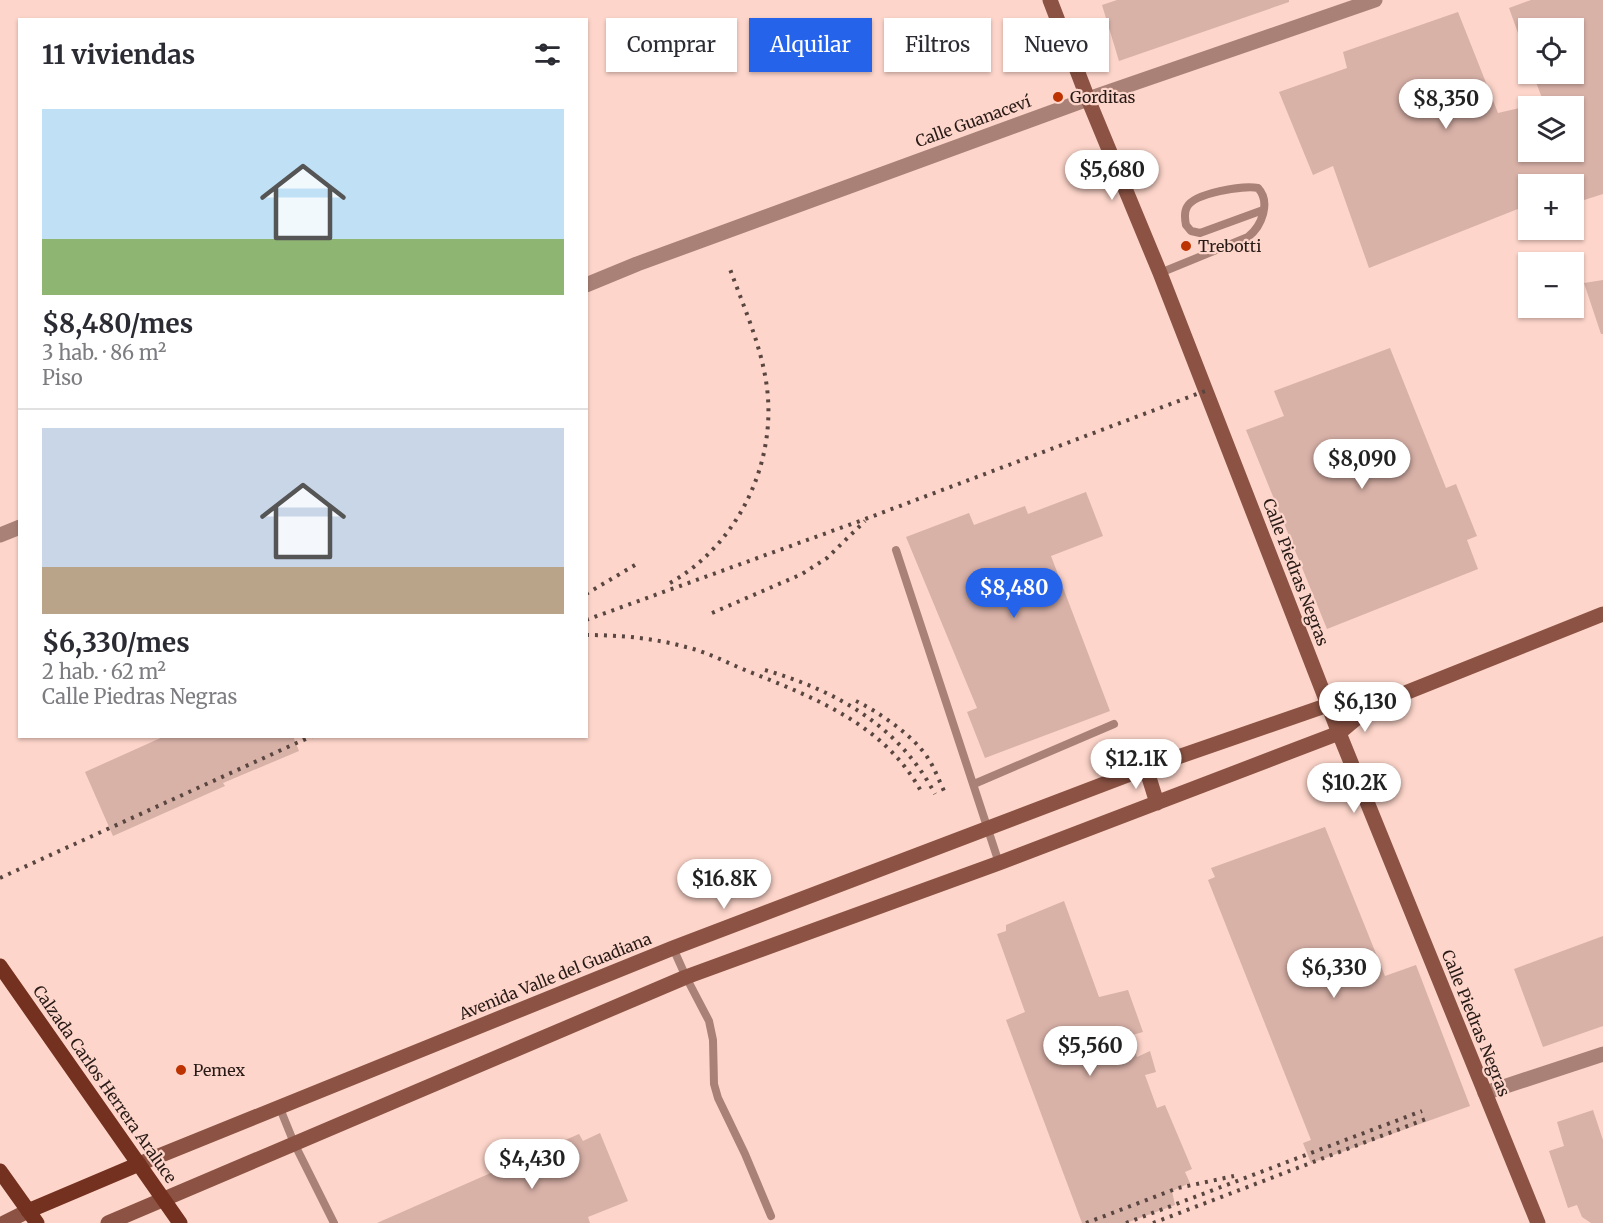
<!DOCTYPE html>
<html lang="es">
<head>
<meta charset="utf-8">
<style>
	body { margin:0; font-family:Merriweather,serif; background:#f2f2f3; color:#2b2b33; height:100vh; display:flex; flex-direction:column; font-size:22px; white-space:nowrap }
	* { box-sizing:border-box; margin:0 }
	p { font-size:20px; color:#7c7c81 }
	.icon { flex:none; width:33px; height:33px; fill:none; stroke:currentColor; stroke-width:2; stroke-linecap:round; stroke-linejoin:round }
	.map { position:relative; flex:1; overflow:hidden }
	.side { position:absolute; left:18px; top:18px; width:570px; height:720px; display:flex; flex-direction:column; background:#fff; border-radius:0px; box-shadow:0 2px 4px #0004 }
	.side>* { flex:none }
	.guide { position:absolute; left:606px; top:18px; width:570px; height:54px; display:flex; gap:12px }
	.tools { position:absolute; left:1518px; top:18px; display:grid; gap:12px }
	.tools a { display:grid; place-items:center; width:66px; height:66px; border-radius:0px; background:#fff; box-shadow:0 2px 4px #0004; font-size:30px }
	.price { position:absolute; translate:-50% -51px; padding:0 14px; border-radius:21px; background:#fff; color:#222; font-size:20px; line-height:39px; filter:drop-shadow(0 2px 3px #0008) }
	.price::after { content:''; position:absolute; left:50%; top:36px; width:18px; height:14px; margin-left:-9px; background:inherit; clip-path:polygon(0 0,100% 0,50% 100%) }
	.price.active { background:#2563eb; color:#fff }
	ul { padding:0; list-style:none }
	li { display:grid; align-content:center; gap:12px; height:318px; padding:0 24px }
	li+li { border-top:2px solid #e1e1e2 }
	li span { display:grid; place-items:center; height:186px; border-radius:0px; color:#555 }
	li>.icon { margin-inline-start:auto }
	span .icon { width:108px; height:108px; fill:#fffc; stroke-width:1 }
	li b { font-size:26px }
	h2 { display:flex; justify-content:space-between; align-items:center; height:72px; padding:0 24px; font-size:26px }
	.chip { padding:0 21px; border-radius:0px; background:#fff; box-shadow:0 2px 4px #0004; font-size:21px; line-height:54px }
	.chip.active { background:#2563eb; color:#fff }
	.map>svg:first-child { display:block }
	.building { fill:#d8b1a7 }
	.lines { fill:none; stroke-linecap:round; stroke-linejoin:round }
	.service { stroke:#aa8176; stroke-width:8 }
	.minor { stroke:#aa8176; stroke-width:15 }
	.secondary { stroke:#8c5344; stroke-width:15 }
	.primary { stroke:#75311f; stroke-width:15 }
	.rail { stroke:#5a4641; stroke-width:4; stroke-dasharray:3 6; stroke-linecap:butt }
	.poi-dot { fill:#bc3301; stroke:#fdd5ca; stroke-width:2 }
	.labels { text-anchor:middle; stroke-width:4.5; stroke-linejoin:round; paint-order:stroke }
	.poi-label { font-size:16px; fill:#281a16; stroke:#fdd5ca; text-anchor:start }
	.street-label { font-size:16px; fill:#281a16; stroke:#fdd5ca }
</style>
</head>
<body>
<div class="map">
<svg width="1603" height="1223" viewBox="0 0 1603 1223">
	<rect width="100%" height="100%" fill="#fdd5ca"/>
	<path class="building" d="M1117,0h172v2l-170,59 -17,-56z
		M1531,0h72v194l-22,7 -7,-17h-46v21l-159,63 -36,-102 -20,9 -34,-83 68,-24 -4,-16 115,-40 40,101 30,-7v46h46v-46h-29l-12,-32h41v-46h-46l-1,30 -18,-50z
		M1603,280v54h-2l-17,-51z
		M1390,348l56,140 10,-4 21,52 -10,4 11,29 -151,60 -81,-199 38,-14 -10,-25z
		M1086,492l17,44 -52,20 59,155 -125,47 -18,-46 10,-4 -71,-171 63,-24 5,12 51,-19 3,8z
		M165,736h128l6,15 -76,32 2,3 -112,50 -28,-64z
		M1325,827l60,149 31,-11 54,141 -159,57 -8,-20 8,-3 -103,-260 7,-3 -4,-9z
		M1064,901l35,96 29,-7 15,42 -14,4 8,21 13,-6 6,21 -11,3 12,33 8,-3 27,64 -7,3 5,11 -18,8 3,14 -49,18h-44l-76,-203 19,-8 -28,-78 9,-3v-6z
		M1603,936v90l-60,21 -29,-78z
		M1593,1110l10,30v83h-12l-9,-6 -5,-12 -9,3 -19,-57 15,-5 -7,-24z
		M600,1133l28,68 -40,16 2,6h-213l202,-89 4,7z"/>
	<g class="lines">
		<path class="service" d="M1160,273l88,-36c14,-11 23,-35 10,-49 -14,-3 -64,5 -71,19 -3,5 -2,13 -1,18l5,6 9,2 63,-23
			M896,550l103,313
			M974,784l140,-60
			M673,948l13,29 23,44 4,19 1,44 4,14 27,56 26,62
			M279,1106l15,37 40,80"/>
		<path class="minor" d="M586,285l51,-21 451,-165 287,-99
			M0,535l20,-8
			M1485,1093l118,-39"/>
		<path class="secondary" d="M1050,0l38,99 72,174 179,460 199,490
			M1146,768l11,35
			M139,1164l534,-216 473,-180 182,-63 42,2
			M4,1223l24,-12
			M108,1223l578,-246 313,-114 340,-130 31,-26 233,-93"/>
		<path class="primary" d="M0,966l180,257
			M0,1171l37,52
			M28,1211l111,-47"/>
		<path class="rail" d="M670,583c69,-39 109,-123 96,-202 -6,-38 -23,-76 -36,-112
			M586,594l49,-29
			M712,613l90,-39 25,-16 38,-37
			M586,620l282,-102 337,-127
			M586,635c33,0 68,3 100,12 22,5 43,17 64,25 68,27 136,54 172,121
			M765,670c72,21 134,56 170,124
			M856,701c21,10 50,30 65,48 11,12 16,27 23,42
			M0,878l312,-142
			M1086,1223l92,-35 56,-12
			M1126,1223l296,-112
			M1153,1223l273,-104"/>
	</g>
	<g class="poi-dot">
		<circle cx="1058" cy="97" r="6"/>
		<circle cx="1186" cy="246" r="6"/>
		<circle cx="181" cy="1070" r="6"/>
	</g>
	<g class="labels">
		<g class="poi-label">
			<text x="1070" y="103">Gorditas</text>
			<text x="1198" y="252">Trebotti</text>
			<text x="193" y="1076">Pemex</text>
		</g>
		<g class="street-label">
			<text transform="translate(973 121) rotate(-20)" y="6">Calle Guanaceví</text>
			<text transform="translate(1296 572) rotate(69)" y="6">Calle Piedras Negras</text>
			<text transform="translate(555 976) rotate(-22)" y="6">Avenida Valle del Guadiana</text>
			<text transform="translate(1476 1023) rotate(68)" y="6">Calle Piedras Negras</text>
			<text transform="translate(105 1084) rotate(55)" y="6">Calzada Carlos Herrera Araluce</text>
		</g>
	</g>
</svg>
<div class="tools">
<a><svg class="icon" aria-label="locate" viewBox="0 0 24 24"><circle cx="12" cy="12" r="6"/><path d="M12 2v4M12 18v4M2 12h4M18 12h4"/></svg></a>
<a><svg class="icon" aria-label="layers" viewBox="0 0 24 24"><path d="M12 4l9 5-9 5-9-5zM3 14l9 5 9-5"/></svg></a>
<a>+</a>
<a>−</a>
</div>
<b class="price" style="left:1446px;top:130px">$8,350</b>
<b class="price" style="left:1112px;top:201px">$5,680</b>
<b class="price" style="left:1362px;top:490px">$8,090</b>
<b class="price active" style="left:1014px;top:619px">$8,480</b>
<b class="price" style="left:1365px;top:733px">$6,130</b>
<b class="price" style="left:1136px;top:790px">$12.1K</b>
<b class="price" style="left:1354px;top:814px">$10.2K</b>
<b class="price" style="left:724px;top:910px">$16.8K</b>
<b class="price" style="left:1334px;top:999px">$6,330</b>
<b class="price" style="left:1090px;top:1077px">$5,560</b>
<b class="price" style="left:532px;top:1190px">$4,430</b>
<div class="guide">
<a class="chip">Comprar</a>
<a class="chip active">Alquilar</a>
<a class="chip">Filtros</a>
<a class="chip">Nuevo</a>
</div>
<section class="side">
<h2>11 viviendas<svg class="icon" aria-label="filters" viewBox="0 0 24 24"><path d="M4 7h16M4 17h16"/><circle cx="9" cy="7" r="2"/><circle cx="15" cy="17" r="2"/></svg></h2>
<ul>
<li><span style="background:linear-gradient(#bfe0f5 70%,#8fb573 0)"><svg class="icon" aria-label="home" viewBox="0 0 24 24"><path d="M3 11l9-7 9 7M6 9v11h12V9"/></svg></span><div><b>$8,480/mes</b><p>3 hab. · 86 m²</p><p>Piso</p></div></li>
<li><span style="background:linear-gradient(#c9d6e8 75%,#b9a48a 0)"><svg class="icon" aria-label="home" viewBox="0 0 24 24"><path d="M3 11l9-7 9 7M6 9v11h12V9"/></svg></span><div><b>$6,330/mes</b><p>2 hab. · 62 m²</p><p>Calle Piedras Negras</p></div></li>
</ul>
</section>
</div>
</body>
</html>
